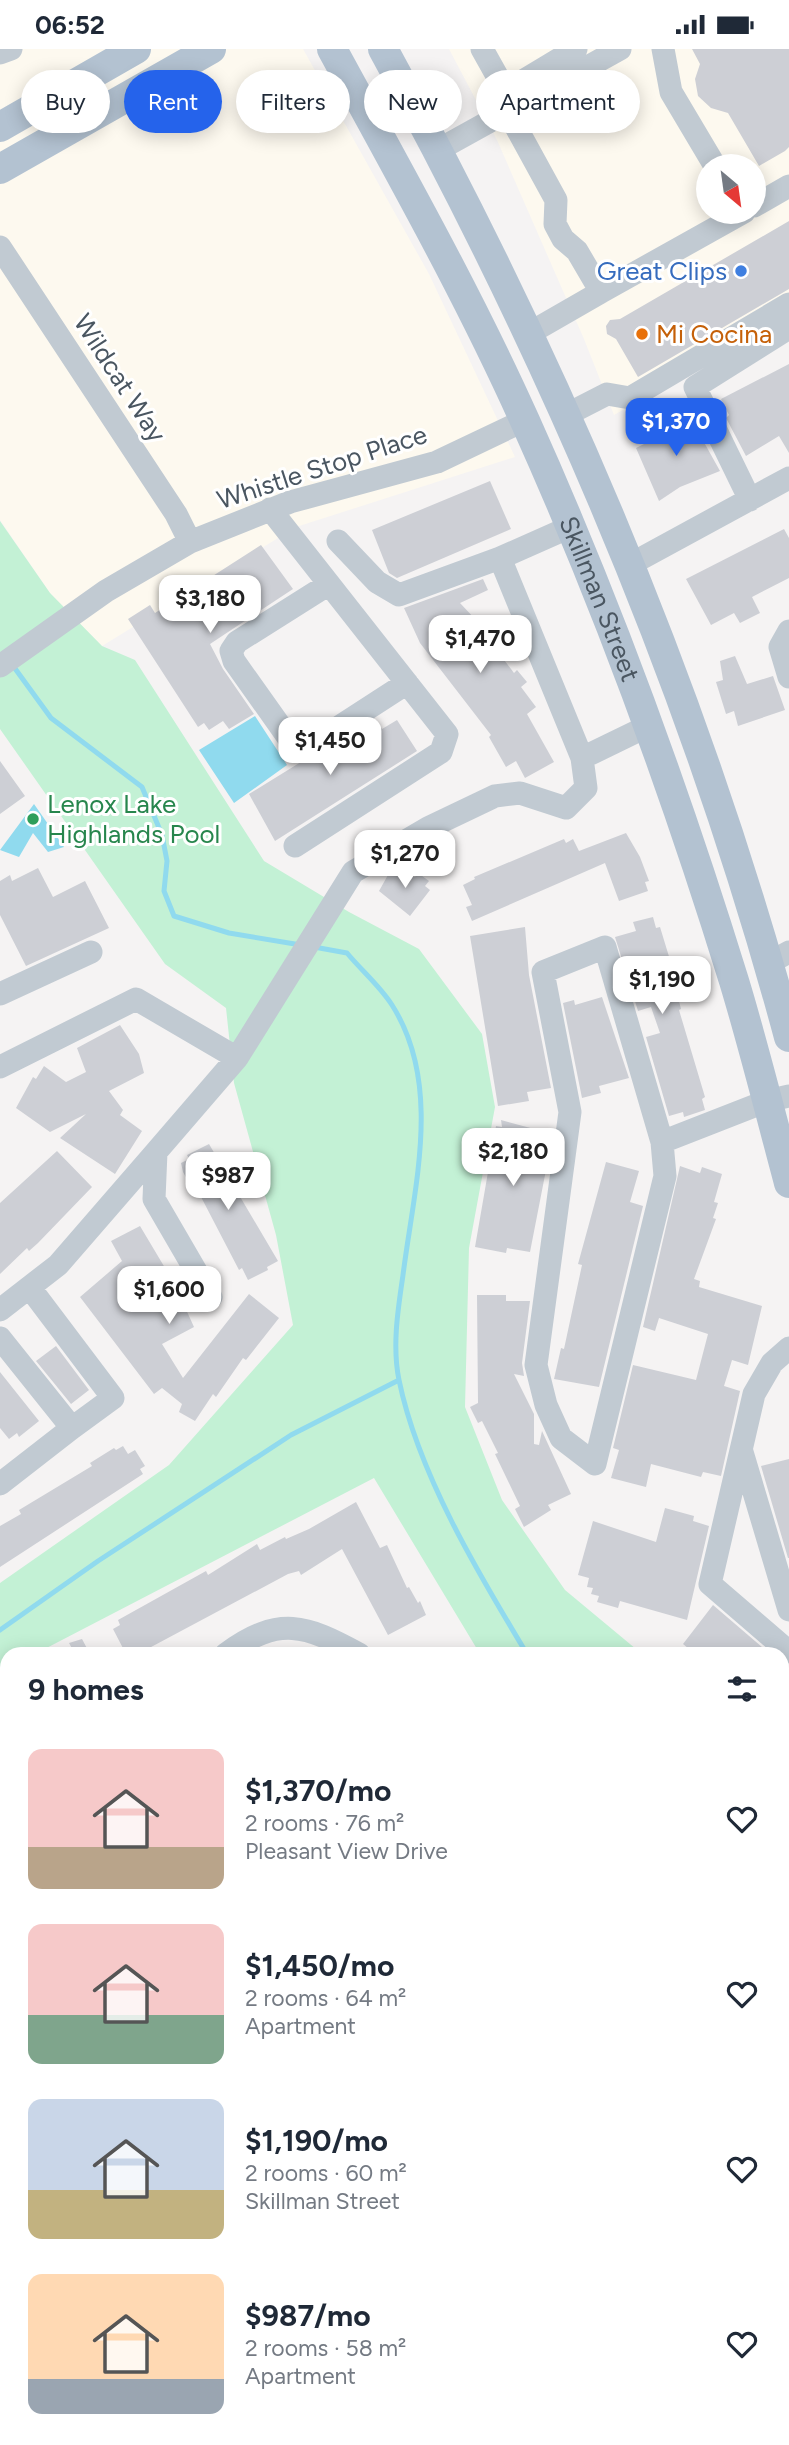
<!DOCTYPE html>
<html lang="en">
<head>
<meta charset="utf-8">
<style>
	body { margin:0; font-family:Figtree,sans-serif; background:#f2f2f3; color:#1f2937; height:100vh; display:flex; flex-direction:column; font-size:26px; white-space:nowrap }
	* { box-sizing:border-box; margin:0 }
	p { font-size:23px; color:#747a83 }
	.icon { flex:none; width:38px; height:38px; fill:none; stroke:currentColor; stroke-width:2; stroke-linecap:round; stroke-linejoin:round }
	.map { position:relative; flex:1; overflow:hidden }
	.details { position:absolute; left:0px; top:1598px; width:789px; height:800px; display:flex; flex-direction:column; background:#fff; border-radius:21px 21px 0 0; box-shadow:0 4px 18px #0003 }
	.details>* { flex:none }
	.banner { position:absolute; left:21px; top:21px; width:747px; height:63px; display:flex; gap:14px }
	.needle { width:46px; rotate:151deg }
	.controls { position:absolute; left:696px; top:105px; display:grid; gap:14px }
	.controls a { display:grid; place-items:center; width:70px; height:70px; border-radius:50%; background:#fff; box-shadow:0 4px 18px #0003; font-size:35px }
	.price { position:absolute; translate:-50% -60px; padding:0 16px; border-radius:14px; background:#fff; color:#222; font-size:23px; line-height:46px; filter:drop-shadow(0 2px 4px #0008) }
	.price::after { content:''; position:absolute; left:50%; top:42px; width:21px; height:16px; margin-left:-10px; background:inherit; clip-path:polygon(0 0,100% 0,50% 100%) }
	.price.active { background:#2563eb; color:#fff }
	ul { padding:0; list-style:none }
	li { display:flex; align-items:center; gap:21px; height:175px; padding:0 28px }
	li span { display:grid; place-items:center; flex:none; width:196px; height:140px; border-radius:14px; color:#555 }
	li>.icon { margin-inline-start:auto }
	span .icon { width:84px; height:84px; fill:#fffc; stroke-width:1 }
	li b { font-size:30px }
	h2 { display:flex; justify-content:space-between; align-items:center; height:84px; padding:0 28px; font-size:30px }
	.pill { padding:0 24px; border-radius:32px; background:#fff; box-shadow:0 4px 18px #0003; font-size:24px; line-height:63px }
	.pill.active { background:#2563eb; color:#fff }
	.status { display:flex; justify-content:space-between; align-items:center; height:49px; padding:0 35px; background:#fff; direction:ltr }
	.status svg { height:19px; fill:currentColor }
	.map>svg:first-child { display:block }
	.commercial { fill:#fdf9ef; fill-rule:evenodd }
	.green { fill:#c3f1d5 }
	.water { fill:#90daee }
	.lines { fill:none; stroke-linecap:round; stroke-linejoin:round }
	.stream { stroke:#90daee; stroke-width:5 }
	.building { fill:#cdcfd5 }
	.minor { stroke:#c1cad2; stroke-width:23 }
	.major { stroke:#b3c2d1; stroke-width:30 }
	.tram { stroke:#b5b8bd; stroke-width:2 }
	.shop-dot { fill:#3f7fe0; stroke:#fff; stroke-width:2.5 }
	.food-dot { fill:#e8710a; stroke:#fff; stroke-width:2.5 }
	.leisure-dot { fill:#2e9e5b; stroke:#fff; stroke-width:2.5 }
	.labels { text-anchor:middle; stroke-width:6; stroke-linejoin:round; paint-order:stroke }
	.shop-label { font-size:26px; fill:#366cbe; stroke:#fff; text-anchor:end }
	.food-label { font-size:26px; fill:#c56008; stroke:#fff; text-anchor:start }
	.street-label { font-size:26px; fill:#4a5661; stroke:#fff }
	.leisure-label { font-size:26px; fill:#27864d; stroke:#fff; text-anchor:start }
</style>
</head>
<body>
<div class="status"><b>06:52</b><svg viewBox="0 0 49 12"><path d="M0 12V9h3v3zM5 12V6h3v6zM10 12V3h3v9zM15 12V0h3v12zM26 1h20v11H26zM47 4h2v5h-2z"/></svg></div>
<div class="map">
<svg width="789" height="2396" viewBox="0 0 789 2396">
	<rect width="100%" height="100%" fill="#f5f3f3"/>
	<path class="commercial" d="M0,0h303l126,225 86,183 -219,70 -194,119 -52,-53 -50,-73z
		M449,0h340v266l-175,100 -30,-76 -87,-199zM709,117h45v46h-45z"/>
	<path class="green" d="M0,472l50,72 52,53 33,14 129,201 85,51 70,37 63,85 13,73 -26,141 -4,159 37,93 63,90 77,64h-162l-106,-176 -339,176h-28v14l-7,4v-89l169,-118 124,-140 -17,-90 -42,-152 -8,-75 -61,-44 -165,-235z
		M782,1705l7,5v437l-5,3z
		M0,1861l7,13v516l377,1 -9,5h-375z
		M589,2391h64l3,5h-63z"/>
	<path class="water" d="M255,667l32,49 -53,38 -35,-53z
		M34,755l30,43 -16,5 -15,-19 -14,24 -19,-7z"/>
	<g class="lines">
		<path class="stream" d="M11,614l40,55 91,69 20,48 5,26 -3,30 10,25 55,17 72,12
			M314,898l33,6c14,17 33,33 45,52 51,80 22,182 11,270 -5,34 -11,71 -4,105 19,93 79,193 128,274
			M0,1581l98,-69 193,-126 108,-55
			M782,1773l7,5"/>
	</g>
	<path class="building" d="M692,0h97v98l-4,4 -26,15 -31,-53 -17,-5 -13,-12 -3,-17 5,-15z
		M789,172v68l-151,88 -22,-38 -9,-5 -1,-8 4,-6 10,-1z
		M789,315v89l-10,-17 -33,20 -20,-38 3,-3 -8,-16z
		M691,370l29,52 -40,16 -21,14 -23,-53 12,-6 -2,-4 31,-16 2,3z
		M490,432l21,48 -114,49 -8,-5 -17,-43z
		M784,480l5,9v40l-37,19 8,16 -20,10 -6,-10 -23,12 -25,-46z
		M261,496l32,44 -83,55 13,25 31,45 -25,15 -6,-8 -14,9 -5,-7 -6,4 -70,-108 22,-14 5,8z
		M483,530l5,11 -28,13 32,34 -3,3 25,33 3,-3 10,12 -6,5 15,20 -9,7 27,48 -29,16 -9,-17 -10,6 -17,-30 2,-2 -71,-92 -16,-35z
		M735,607l12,28 26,-8 12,34 -47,16 -4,-15 -8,3 -10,-32 7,-2 -3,-19z
		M376,671l6,9 15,-9 20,31 -142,90 -26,-47 60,-37 18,-5z
		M0,712l25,35 -25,18z
		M626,784l14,24 9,24 -4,1 3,9 -29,10 -14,-38 -133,58 -6,-14 6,-2 -9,-20 12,-6 -1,-2 90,-38 2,4 7,-4 6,12z
		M393,817l22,11 3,-4 11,8 -4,5 5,4 -20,26 -31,-25z
		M38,819l15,29 32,-16 24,47 -83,38 -26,-51v-34l10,-6 2,6z
		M653,868l3,11 4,-1 21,69 -3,1 3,12 -2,1 26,87 -3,2 3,11 -21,7 -1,-5 -14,4 -23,-79 14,-4 -9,-26 -13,4 -23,-74 21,-6 -3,-9z
		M525,878l4,48 22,113 -24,4 2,9 -31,5 -28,-170z
		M602,948l27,81 -30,8 2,7 -19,5 -19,-95 11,-3 1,5z
		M120,976l19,29 5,19 -35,18 14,19 -3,5 22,16 -27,43 -55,-36 26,-24 -36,18 -34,-24 17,-31 3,2 8,-13 22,16 20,-10 -9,-24z
		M501,1071l52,14 -23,118 -23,-4 -1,5 -31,-6 21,-121 6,1z
		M209,1095l69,117 -11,6 1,3 -20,10 -6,-12 -3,2 -39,-75 -3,2 -14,-25 -2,-9 8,-4 -2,-4z
		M57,1102l35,36 -54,56 -9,8 -2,-3 -27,26v-71z
		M606,1113l33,9 -9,31 13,4 -44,181 -45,-8 7,-31 3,1 18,-84 -4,-1z
		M680,1117l20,7 2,-6 20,7 -8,28 4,1 -5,15 3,1 -22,60 6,2 -1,6 63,19 -14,59 -16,-5 -8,26 16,5 -19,85 -18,-4 -2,5 -50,-13 -5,23 -35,-9 8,-28 -6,-2 20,-83 63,15 12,-46 -49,-16 -4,13 -12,-4z
		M140,1177l34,57 20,44 -32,17 21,34 66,-84 30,24 -33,42 -3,-2 -27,39 -3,-3 -18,27 -16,-9 3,-8 -20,-16 -8,6 -74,-97 42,-36 -11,-20z
		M477,1246h29v6h24l-8,62 2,13 -10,-2 20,40v30l5,1 3,-14 29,63 -23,11 3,5 -27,17 -9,-18 5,-3 -25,-52 3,-1 -16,-32 -4,2 -8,-16 8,-4z
		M56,1297l33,44 -18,14 -35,-43z
		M0,1323l39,49 -20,16 -2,-4 -8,6 -9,-11z
		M123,1397l5,8 7,-4 10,16 -5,3 3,5 -143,93v-41l21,-12 -2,-4 73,-44 -2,-3 24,-15 2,2z
		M789,1410v99h-1l-27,-92z
		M356,1453l24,46 7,-3 20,43 2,-1 9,16 2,-2 6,14 -38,20 -46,-86 -41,26 -2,-4 -11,3 -150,80h-12l-13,-25 7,-4 -2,-5 88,-49 2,4 49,-31 3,6 25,-13 1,2 23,-10z
		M665,1459l29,8 -1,5 16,5 -22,94 -67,-19 -2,7 -21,-6 2,-6 -8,-2 2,-6 -6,-1 2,-9 -11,-3 15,-54 63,21z
		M713,1556l57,49h-75l-12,-10z
		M82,1590l8,15h-15l-6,-11z"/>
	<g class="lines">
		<path class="minor" d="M482,0l33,59 1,19 40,73 -1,24 8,15 14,12 24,41 -73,42
			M663,0l8,43 44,74
			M0,4l11,-4
			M506,42l70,-42
			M438,101l182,-101
			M754,157l35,-20
			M0,198l176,267 14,28
			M601,243l143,-80
			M566,366l41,-21 23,4 159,-94
			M750,451l-55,-113 94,-59
			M270,460l177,225 -6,18 -146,94
			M338,492l39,41 22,13 101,-37 82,200
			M500,509l70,-31
			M631,515l158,-86
			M329,535l-92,58 -6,9 3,10 56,79 12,4 17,-4 88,-57
			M789,582l-9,16 9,30
			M0,617l106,-75 84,-49 100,-40 147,-40 88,-42
			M769,914l20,-11
			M0,945l91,-42
			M0,1018l136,-68 101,59 116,-186 75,-44 67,-32 25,-3 46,15 20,-20 -4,-30 68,-33
			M662,1093l3,34 -70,288 -34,-26 -15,-33 -10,-40 34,-253 -27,-140 62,-25 57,195 105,-41 22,-5
			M30,1239l83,110 -41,30
			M211,1248l-57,-98 2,-47 81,-94
			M0,1261l58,-45 98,-113
			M0,1289l72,90 -72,56
			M789,1299l-17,15 -18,31 -44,190 79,68
			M742,1403l47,158
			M226,1605c53,-39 80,-29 133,0
			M2,1658l5,5
			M0,1834l7,7
			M0,2033l7,-7
			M0,2129l7,4
			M782,2175l7,-4
			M782,2325l7,14
			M710,2390l3,6
			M747,2390l2,6
			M426,2396l9,-6"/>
		<g class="major">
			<path id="s1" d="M332,0c67,123 136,245 193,372 82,182 150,369 209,560 20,66 37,135 55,202"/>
			<path d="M383,0c172,313 313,643 406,988"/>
			<path d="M0,78l136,-78"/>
			<path d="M0,120l211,-120"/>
		</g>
		<path class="tram" d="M0,1738l7,8
			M0,1758l7,7
			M568,2390l3,6
			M584,2390l3,6"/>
	</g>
	<circle class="shop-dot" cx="741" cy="222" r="7"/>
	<circle class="food-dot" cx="642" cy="285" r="7"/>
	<circle class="leisure-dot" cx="33" cy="770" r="7"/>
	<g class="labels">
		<g class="shop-label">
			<text x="727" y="231">Great Clips</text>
		</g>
		<g class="food-label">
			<text x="656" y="294">Mi Cocina</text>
		</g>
		<g class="street-label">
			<text transform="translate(120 329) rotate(57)" y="9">Wildcat Way</text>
			<text transform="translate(322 418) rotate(-18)" y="9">Whistle Stop Place</text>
			<text dy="9" stroke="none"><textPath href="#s1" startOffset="612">Skillman Street</textPath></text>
		</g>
		<g class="leisure-label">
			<text x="47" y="764">Lenox Lake<tspan x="47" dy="30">Highlands Pool</tspan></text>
		</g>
	</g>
</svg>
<div class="controls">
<a><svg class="needle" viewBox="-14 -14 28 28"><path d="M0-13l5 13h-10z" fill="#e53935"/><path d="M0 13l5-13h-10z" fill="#747a83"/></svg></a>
</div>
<b class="price active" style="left:676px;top:409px">$1,370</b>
<b class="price" style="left:210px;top:586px">$3,180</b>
<b class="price" style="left:480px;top:626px">$1,470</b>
<b class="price" style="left:330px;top:728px">$1,450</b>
<b class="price" style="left:405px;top:841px">$1,270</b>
<b class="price" style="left:662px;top:967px">$1,190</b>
<b class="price" style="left:513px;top:1139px">$2,180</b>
<b class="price" style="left:228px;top:1163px">$987</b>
<b class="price" style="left:169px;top:1277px">$1,600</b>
<div class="banner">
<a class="pill">Buy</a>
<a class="pill active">Rent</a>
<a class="pill">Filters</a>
<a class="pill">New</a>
<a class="pill">Apartment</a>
</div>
<section class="details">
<h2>9 homes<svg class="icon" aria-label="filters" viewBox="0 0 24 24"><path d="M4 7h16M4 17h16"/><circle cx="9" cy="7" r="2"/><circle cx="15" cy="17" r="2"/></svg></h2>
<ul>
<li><span style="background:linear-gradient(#f6c9c9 70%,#b9a48a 0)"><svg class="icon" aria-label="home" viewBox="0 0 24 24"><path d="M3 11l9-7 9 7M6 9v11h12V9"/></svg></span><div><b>$1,370/mo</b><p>2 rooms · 76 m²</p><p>Pleasant View Drive</p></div><svg class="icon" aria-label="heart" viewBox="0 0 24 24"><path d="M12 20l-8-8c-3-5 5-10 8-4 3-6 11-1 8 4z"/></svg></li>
<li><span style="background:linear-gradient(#f6c9c9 65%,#7fa58c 0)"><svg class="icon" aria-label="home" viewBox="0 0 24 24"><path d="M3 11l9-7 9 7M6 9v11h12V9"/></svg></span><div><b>$1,450/mo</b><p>2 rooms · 64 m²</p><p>Apartment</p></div><svg class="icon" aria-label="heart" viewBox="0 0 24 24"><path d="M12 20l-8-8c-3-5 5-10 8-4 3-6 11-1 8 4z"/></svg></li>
<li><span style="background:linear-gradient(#c9d6e8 65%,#c2b280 0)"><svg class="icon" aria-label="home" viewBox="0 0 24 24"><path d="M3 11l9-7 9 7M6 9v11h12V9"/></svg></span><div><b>$1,190/mo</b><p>2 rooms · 60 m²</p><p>Skillman Street</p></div><svg class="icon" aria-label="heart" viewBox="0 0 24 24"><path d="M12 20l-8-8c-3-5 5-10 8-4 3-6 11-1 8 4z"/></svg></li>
<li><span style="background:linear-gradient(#ffd9b3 75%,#9aa5b1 0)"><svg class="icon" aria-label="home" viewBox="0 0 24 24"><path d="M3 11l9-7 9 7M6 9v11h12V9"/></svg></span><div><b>$987/mo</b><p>2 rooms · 58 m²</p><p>Apartment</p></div><svg class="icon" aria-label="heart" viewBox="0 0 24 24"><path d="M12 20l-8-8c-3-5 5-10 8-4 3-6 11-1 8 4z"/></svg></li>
</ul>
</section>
</div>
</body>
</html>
